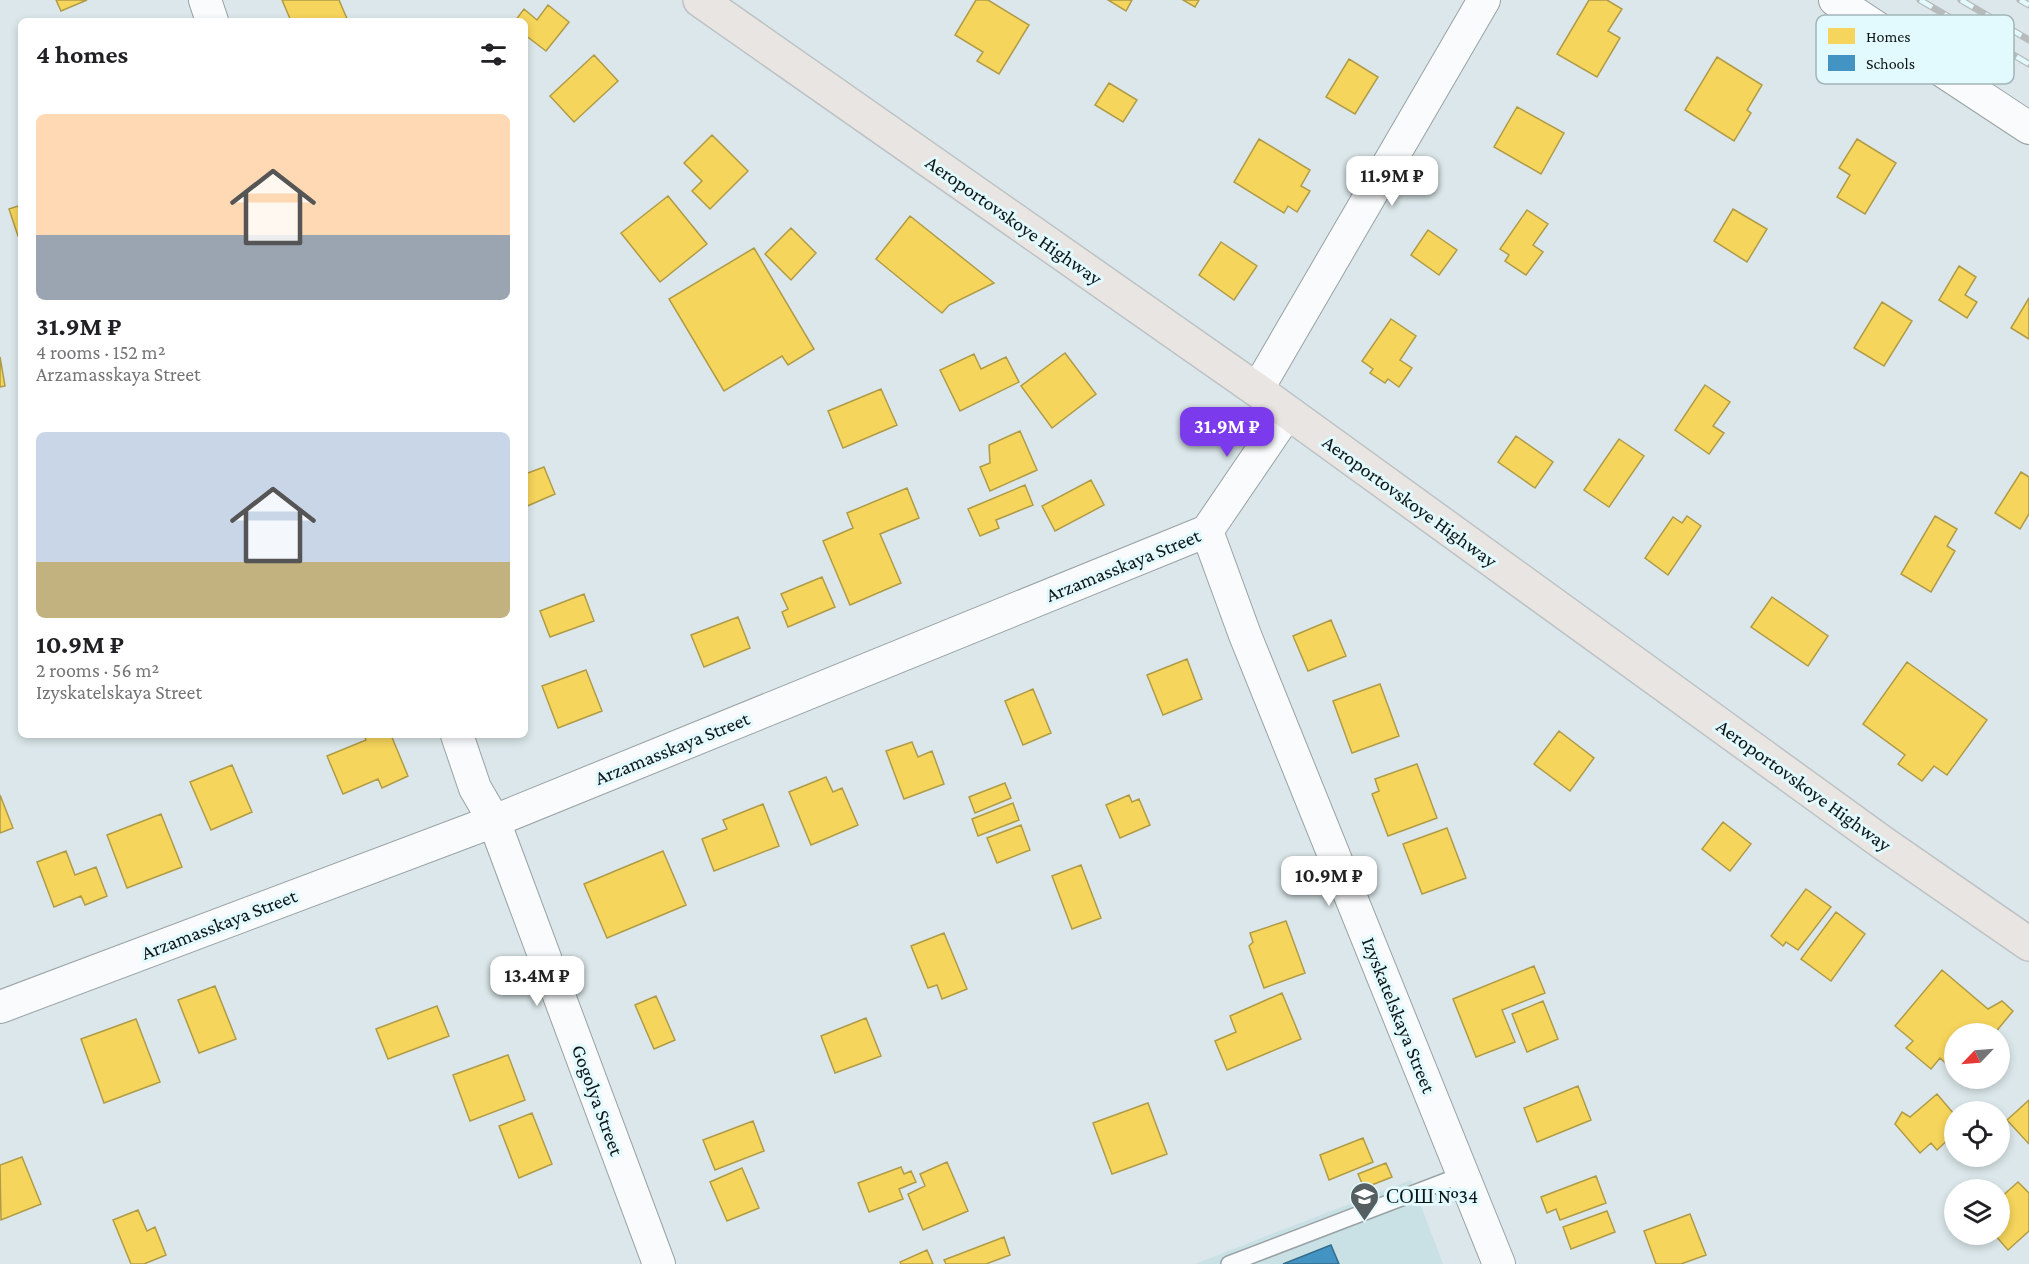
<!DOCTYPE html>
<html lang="en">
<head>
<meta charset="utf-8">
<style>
	body { margin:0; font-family:"Crimson Pro",serif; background:#f2f2f2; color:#202124; height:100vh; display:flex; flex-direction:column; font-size:22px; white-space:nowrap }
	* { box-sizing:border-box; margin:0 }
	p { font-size:20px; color:#757577 }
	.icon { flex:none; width:33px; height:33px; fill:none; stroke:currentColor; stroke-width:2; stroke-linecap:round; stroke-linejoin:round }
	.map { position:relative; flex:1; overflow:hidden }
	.side { position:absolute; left:18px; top:18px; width:510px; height:720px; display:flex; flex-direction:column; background:#fff; border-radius:9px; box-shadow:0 3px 9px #0003 }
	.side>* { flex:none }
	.needle { width:39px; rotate:245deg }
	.tools { position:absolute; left:1944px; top:1023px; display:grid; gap:12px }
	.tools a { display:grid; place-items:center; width:66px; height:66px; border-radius:50%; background:#fff; box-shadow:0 3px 9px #0003; font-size:30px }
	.price { position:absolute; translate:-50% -51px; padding:0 14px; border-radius:12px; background:#fff; color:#222; font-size:20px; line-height:39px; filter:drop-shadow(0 2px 3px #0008) }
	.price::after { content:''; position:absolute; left:50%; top:36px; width:18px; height:14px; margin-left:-9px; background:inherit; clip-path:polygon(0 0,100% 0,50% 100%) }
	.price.selected { background:#7c3aed; color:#fff }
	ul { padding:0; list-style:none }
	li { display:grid; align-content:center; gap:12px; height:318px; padding:0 18px }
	li span { display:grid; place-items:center; height:186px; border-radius:9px; color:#555 }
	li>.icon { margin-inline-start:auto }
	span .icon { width:108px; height:108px; fill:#fffc; stroke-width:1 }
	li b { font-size:26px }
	h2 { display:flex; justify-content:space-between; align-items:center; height:72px; padding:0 18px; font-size:26px }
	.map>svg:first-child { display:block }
	.built { fill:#c9e0e5 }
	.homes { fill:#f6d55c; stroke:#b09b47; stroke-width:1.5 }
	.schools { fill:#4393c3; stroke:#336d8f; stroke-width:1.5 }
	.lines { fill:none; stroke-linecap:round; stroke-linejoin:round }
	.lane-casing { stroke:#99a2a4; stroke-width:18 }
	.street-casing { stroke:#99a2a4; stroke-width:34 }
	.primary-casing { stroke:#bdc3c5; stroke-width:36 }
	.lane { stroke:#fafbfc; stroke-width:15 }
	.street { stroke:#fafbfc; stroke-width:32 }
	.primary { stroke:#e9e5e2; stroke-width:33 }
	.rail-casing { stroke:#b8bbbb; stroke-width:7 }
	.rail { stroke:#e2f9fd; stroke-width:4.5; stroke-dasharray:14; stroke-linecap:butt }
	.labels { text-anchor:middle; stroke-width:6; stroke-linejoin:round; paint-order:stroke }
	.street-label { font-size:20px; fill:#0d1516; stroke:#e2f9fd }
	.poi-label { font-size:20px; fill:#0d1516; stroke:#e2f9fd; text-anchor:start }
	.key { fill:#e2f9fd; stroke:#a2b5b8; stroke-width:1.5 }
	.key-label { font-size:16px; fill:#0d1516 }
</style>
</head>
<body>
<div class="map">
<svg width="2029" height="1264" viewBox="0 0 2029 1264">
	<rect width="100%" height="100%" fill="#dbe7ea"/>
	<path class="built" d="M1411,1180l32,84h-248z"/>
	<path class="homes" d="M56,0h31l-26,11z
		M282,0h57l9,21h-57z
		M976,0h12l41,25 -30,49 -22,-13 6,-9 -28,-17z
		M1108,0h24l-6,11z
		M1183,0h16l-4,7z
		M1589,0h18l15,9 -14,22 12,7 -23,39 -40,-23z
		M548,5l21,17 -23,29 -21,-16v-14h-10l9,-12 13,11z
		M594,55l24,26 -44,41 -24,-26z
		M1717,57l45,28 -15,25 4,3 -17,28 -49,-31z
		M1349,59l29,18 -23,37 -29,-17z
		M1109,83l28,17 -14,22 -28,-17z
		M1517,107l47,26 -23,41 -47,-27z
		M712,135l36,36 -38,38 -18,-18 10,-10 -18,-18z
		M1259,139l51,31 -9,16 9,5 -13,21 -9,-6 -4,7 -50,-31z
		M1857,139l39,24 -31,51 -28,-17 13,-22 -11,-7z
		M668,196l39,48 -47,38 -39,-49z
		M21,205v30l-3,1 -9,-27z
		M1733,209l34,20 -20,33 -33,-21z
		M1527,210l21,14 -15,21 10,7 -17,23 -21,-14 4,-6 -9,-6z
		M910,216l84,67 -45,22 -7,8 -66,-54z
		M791,228l25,25 -25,27 -26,-26z
		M1428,230l29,20 -18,25 -28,-20z
		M1221,242l36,24 -23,34 -35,-25z
		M754,248l60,101 -26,16 -6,-9 -58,35 -55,-92z
		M1959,266l17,11 -11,18 12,7 -10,16 -28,-18z
		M2029,298v41l-18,-11z
		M1882,302l30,19 -28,45 -30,-18z
		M1391,319l25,17 -16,24 12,8 -13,19 -11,-8 -3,4 -15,-10 3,-4 -11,-8z
		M1065,353l31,41 -44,34 -31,-42z
		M974,354l7,15 25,-12 13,25 -59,29 -20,-41z
		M0,357l5,29 -5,1z
		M1705,385l25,17 -17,24 11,7 -15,21 -34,-24z
		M881,389l16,36 -54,23 -15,-37z
		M1020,431l17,39 -47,21 -10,-24 10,-4 -1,-18z
		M1516,436l37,26 -18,26 -37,-26z
		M1619,439l25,17 -35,51 -25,-17z
		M544,467l11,27 -30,13v-33z
		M2021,472l8,5v37l-9,15 -25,-16z
		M1091,480l13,25 -49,26 -13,-25z
		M1025,485l8,20 -37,15 3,8 -19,8 -12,-27z
		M907,488l12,30 -39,16 21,49 -51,22 -27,-64 30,-13 -6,-15z
		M1687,516l14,10 -33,49 -23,-17 28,-41 9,6z
		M1935,516l22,13 -10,17 8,5 -24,41 -30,-18z
		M822,577l13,30 -47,20 -6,-15 6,-3 -7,-15z
		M584,594l10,27 -44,16 -10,-26z
		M1772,597l56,39 -20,30 -57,-39z
		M738,617l12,31 -46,19 -13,-32z
		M1331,620l15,36 -38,15 -15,-35z
		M1187,659l15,40 -39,16 -16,-40z
		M1907,662l80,58 -40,55 -13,-9 -12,15 -24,-17 7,-9 -42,-31z
		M586,670l16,41 -44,17 -16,-42z
		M1380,684l19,52 -47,17 -19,-52z
		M1033,689l18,44 -28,12 -18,-44z
		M1559,731l35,27 -24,33 -36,-27z
		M364,735h27l17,41 -26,12 -4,-9 -35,15 -16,-38 39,-16z
		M912,742l6,15 14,-6 12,33 -40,15 -18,-48z
		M1417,764l20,54 -49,18 -16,-42 7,-3 -4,-12z
		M232,765l20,47 -41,18 -21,-48z
		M826,777l7,15 9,-4 16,37 -47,20 -22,-53z
		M1005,783l6,15 -36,15 -6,-16z
		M0,795l13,33 -13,5z
		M1129,795l3,7 7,-3 11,26 -30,13 -14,-33z
		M1013,803l6,17 -41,16 -6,-17z
		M763,804l16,42 -65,25 -12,-32 25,-10 -4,-9z
		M161,814l21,53 -55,21 -20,-53z
		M1723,822l28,22 -21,27 -28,-22z
		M1021,825l9,25 -33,13 -10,-25z
		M1447,828l19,50 -44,16 -19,-50z
		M66,851l9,24 21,-8 11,29 -22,9 -4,-9 -27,11 -17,-45z
		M663,851l23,54 -79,33 -23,-54z
		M1081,865l20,53 -29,11 -20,-53z
		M1806,889l25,18 -33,43 -12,-8 -3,4 -12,-10z
		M1836,912l29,22 -34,47 -30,-22z
		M1286,921l19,52 -41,15 -15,-42 4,-4 -3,-9z
		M944,933l23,56 -25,10 -5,-14 -9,3 -17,-42z
		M1534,966l11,27 -43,17 13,32 -39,15 -23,-58z
		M1942,970l46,39 14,-8 11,10 -19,23h-40v37l-14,-13 -9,11 -25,-21 7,-7 -18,-15z
		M215,986l21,53 -37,14 -21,-53z
		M1282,993l19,46 -74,31 -12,-29 21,-9 -6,-16z
		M656,996l19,44 -21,9 -19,-44z
		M1543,1001l15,38 -31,13 -15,-38z
		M437,1006l12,30 -61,23 -12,-30z
		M866,1018l15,38 -46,17 -14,-37z
		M136,1019l24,63 -56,21 -23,-64z
		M508,1055l17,45 -55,21 -17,-46z
		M1578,1086l13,34 -54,22 -13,-34z
		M1937,1094l17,20v20l-17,16 -6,-7 -11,10 -25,-29 7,-12 8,5z
		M2029,1100v44l-22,-24z
		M1148,1103l19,51 -55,20 -19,-51z
		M532,1113l20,51 -33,14 -20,-52z
		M753,1121l11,30 -49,19 -12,-30z
		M1363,1138l10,24 -44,18 -9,-25z
		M22,1157l19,47 -40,16 -1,-55z
		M947,1162l21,49 -45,19 -15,-36 17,-8 -5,-12z
		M1386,1163l6,14 -28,11 -6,-14z
		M901,1167l3,7 7,-3 5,11 -17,7 4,10 -34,13 -11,-29z
		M742,1168l17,40 -32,13 -17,-39z
		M1596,1176l10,27 -46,17 -4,-11 -9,4 -6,-16z
		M2018,1182l11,11v38l-21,19 -14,-16h6v-36z
		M138,1210l9,21 8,-4 11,28 -22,9h-13l-18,-44z
		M1607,1211l8,21 -44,17 -8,-22z
		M1690,1214l16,41 -25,9h-25l-12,-33z
		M1004,1237l6,18 -24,9h-40l-2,-4z
		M927,1250l6,14h-32l-1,-2z"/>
	<path class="schools" d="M1331,1245l8,19h-56z"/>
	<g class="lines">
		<defs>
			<path id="lane" d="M1229,1264l235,-90"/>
			<path id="street" d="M205,0l7,21
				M1835,0l194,128
				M1257,390l227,-390
				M1207,531l38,104 254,629
				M457,735l18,53 19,33 165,443
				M0,1007l494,-186 713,-290 81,-119"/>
			<path id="primary" d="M700,0l557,390 626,453 146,101"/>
		</defs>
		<use href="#lane" class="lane-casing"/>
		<use href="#street" class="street-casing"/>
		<use href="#primary" class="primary-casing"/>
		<use href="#lane" class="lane"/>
		<use href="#street" class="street"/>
		<use href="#primary" class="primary"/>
		<defs>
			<path id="rail" d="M1920,0l109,64
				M1961,0l68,40
				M2020,0l9,5"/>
		</defs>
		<use href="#rail" class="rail-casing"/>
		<use href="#rail" class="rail"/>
	</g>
	<defs>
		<symbol id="school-pin" viewBox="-11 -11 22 30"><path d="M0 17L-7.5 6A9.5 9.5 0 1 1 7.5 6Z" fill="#555e60" stroke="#e2f9fd"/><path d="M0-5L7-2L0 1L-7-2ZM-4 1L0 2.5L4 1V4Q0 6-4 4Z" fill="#fff"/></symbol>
	</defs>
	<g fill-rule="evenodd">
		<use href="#school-pin" x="1348" y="1180" width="33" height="45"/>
	</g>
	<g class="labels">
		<g class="street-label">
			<text transform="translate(1014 220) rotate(35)" y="7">Aeroportovskoye Highway</text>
			<text transform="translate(1410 501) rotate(36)" y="7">Aeroportovskoye Highway</text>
			<text transform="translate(1123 565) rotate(-22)" y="7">Arzamasskaya Street</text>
			<text transform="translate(672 748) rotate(-22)" y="7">Arzamasskaya Street</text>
			<text transform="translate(1804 785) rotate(36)" y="7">Aeroportovskoye Highway</text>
			<text transform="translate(219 924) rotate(-21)" y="7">Arzamasskaya Street</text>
			<text transform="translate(1399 1015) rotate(68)" y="7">Izyskatelskaya Street</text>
			<text transform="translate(598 1100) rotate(70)" y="7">Gogolya Street</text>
		</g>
		<g class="poi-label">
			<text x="1386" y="1203">СОШ №34</text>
		</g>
	</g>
	<rect x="1816" y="15" width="198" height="69" rx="9" class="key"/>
	<rect x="1828" y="28" width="27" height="16" fill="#f6d55c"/>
	<rect x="1828" y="55" width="27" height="16" fill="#4393c3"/>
	<g class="key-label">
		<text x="1866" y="42">Homes</text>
		<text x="1866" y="69">Schools</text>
	</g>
</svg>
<div class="tools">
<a><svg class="needle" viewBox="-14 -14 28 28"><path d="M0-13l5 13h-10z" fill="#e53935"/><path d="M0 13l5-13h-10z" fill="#757577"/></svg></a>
<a><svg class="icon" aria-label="locate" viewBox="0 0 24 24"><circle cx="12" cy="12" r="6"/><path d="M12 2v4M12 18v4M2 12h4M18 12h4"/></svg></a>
<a><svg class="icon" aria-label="layers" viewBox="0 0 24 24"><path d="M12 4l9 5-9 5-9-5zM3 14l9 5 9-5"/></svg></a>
</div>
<b class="price" style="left:1392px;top:207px">11.9M ₽</b>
<b class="price selected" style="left:1227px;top:458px">31.9M ₽</b>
<b class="price" style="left:1329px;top:907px">10.9M ₽</b>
<b class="price" style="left:537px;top:1007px">13.4M ₽</b>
<section class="side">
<h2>4 homes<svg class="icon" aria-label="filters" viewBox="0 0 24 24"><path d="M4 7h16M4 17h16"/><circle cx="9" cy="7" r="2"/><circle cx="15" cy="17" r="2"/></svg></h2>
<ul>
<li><span style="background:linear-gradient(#ffd9b3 65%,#9aa5b1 0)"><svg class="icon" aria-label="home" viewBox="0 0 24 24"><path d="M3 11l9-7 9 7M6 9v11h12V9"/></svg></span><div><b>31.9M ₽</b><p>4 rooms · 152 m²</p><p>Arzamasskaya Street</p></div></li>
<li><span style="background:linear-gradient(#c9d6e8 70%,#c2b280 0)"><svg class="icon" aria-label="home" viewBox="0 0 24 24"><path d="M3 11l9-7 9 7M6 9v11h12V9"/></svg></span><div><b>10.9M ₽</b><p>2 rooms · 56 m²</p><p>Izyskatelskaya Street</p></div></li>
</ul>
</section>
</div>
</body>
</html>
